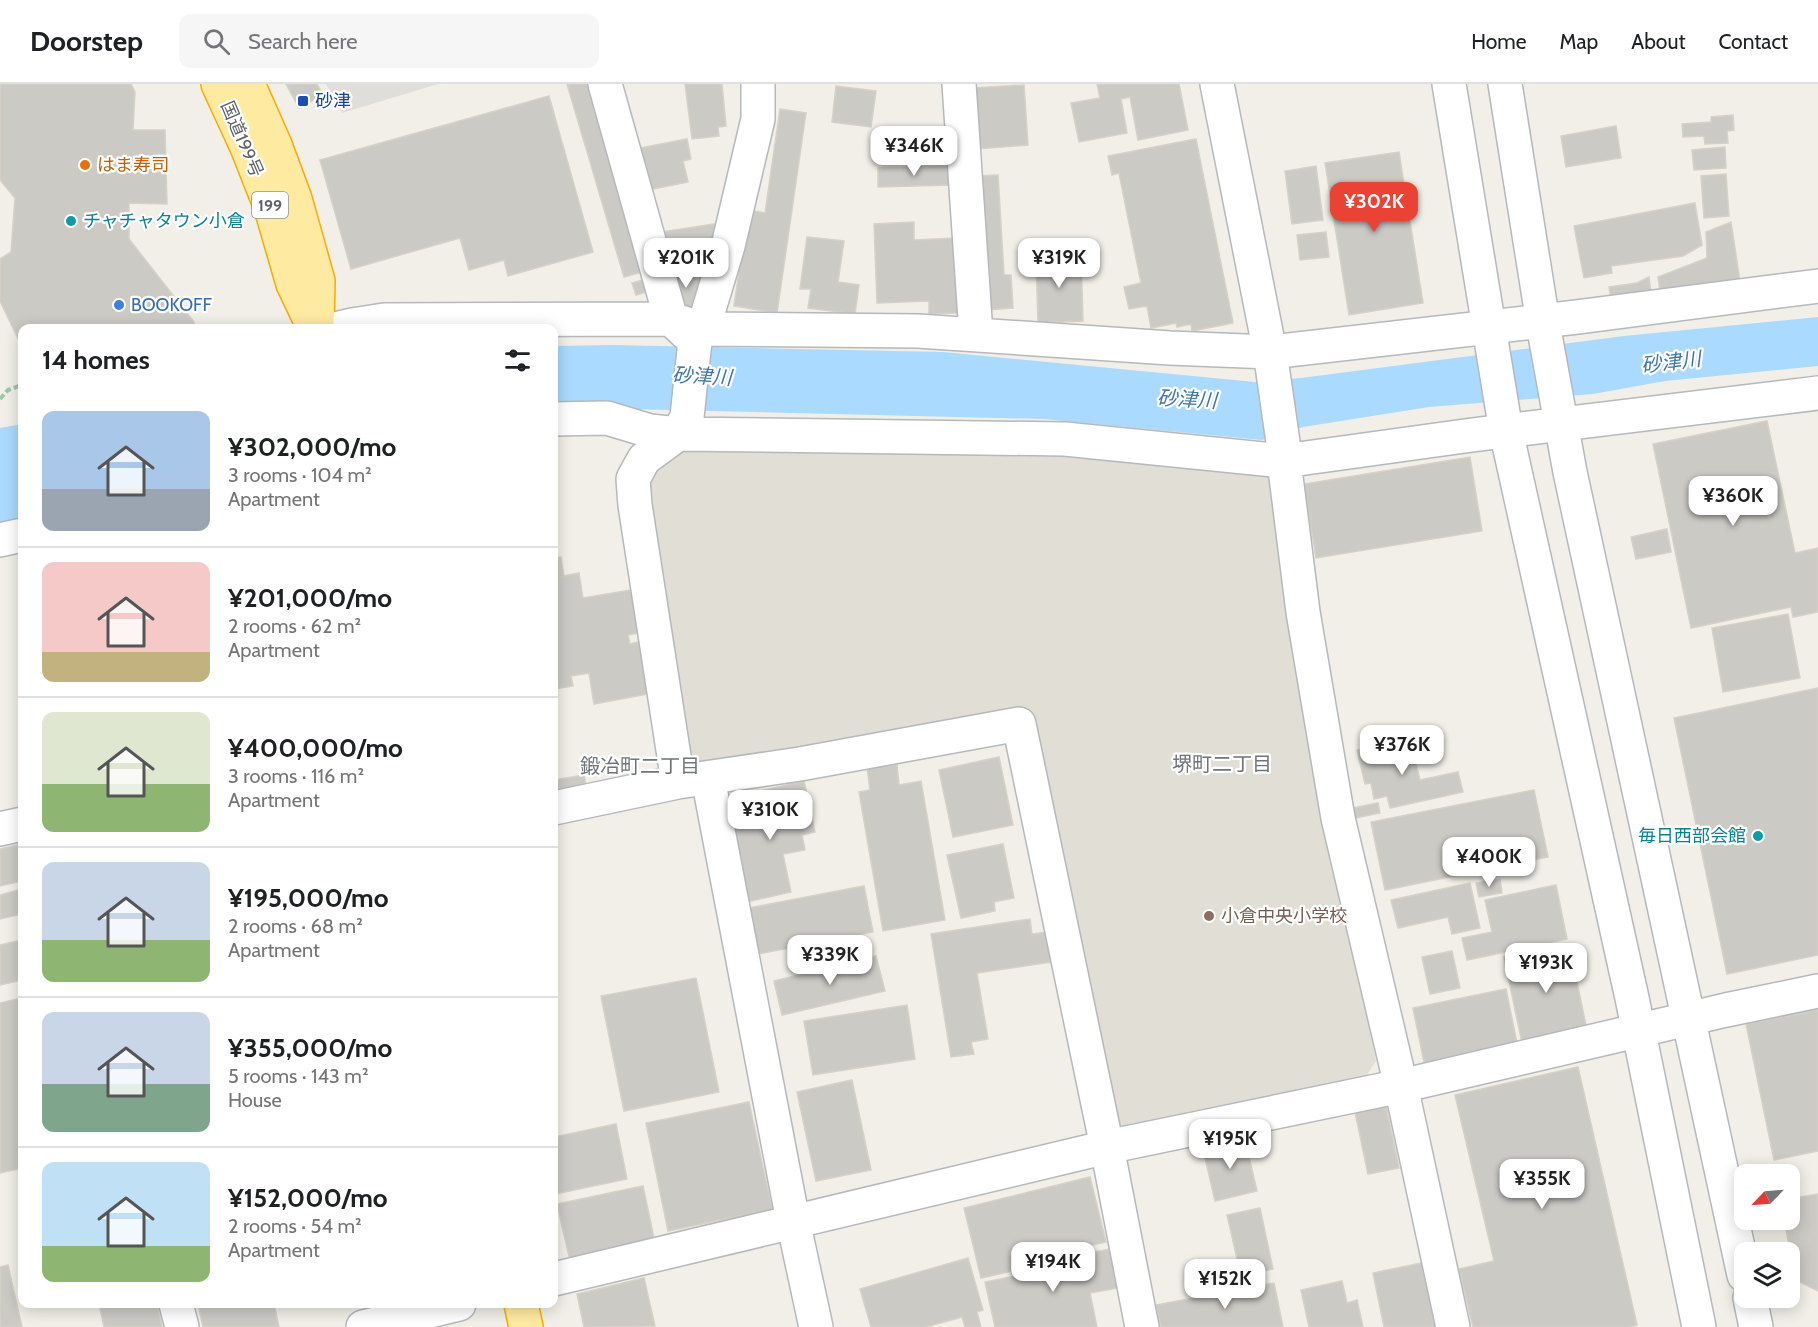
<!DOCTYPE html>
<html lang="en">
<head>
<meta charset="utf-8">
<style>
	body { margin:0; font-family:Cabin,"Noto Sans JP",sans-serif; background:#f6f6f6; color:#202124; height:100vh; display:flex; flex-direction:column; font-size:22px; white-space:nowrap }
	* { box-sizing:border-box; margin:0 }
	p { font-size:20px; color:#757577 }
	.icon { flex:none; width:33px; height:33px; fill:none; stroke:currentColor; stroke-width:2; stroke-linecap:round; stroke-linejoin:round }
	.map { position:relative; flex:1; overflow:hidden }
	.drawer { position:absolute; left:18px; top:240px; width:540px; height:984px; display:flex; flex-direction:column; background:#fff; border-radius:12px; box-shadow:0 3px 15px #0003 }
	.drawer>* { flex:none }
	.needle { width:39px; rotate:245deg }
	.buttons { position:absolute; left:1734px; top:1080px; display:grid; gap:12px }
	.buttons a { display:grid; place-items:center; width:66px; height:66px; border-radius:12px; background:#fff; box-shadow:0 3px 15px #0003; font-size:30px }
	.price { position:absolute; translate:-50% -51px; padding:0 14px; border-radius:12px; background:#fff; color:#222; font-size:20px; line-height:39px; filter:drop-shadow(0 2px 3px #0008) }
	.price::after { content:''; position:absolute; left:50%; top:36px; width:18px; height:14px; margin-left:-9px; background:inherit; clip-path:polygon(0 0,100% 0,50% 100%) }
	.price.selected { background:#ea4335; color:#fff }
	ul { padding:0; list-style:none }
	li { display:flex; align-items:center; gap:18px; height:150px; padding:0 24px }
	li+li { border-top:2px solid #e0e0e0 }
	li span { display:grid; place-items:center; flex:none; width:168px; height:120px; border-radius:12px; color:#555 }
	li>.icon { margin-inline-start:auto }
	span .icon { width:72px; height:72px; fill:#fffc; stroke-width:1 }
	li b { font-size:26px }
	h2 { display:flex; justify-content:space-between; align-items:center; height:72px; padding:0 24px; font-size:26px }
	header { display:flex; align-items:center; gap:36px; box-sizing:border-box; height:84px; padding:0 30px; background:#fff; border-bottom:2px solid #e0e0e0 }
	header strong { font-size:28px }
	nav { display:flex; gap:33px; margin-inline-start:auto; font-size:21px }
	.search { width:420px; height:54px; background:#f6f6f6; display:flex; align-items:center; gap:15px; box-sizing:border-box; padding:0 21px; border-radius:12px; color:#757577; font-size:22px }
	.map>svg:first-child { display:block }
	.industrial { fill:#e0deda }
	.education { fill:#e1ded6 }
	.water { fill:#aadaff }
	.building { fill:#cccac5; stroke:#d6d1c6; stroke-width:1.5 }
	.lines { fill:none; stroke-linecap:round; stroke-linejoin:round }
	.minor-casing { stroke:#b5b8bc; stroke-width:36 }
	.tertiary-casing { stroke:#b5b8bc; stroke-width:36 }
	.trunk-casing { stroke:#f9ab00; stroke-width:36 }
	.path { stroke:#9cc7a9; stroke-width:4; stroke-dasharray:6 3; stroke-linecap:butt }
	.minor { stroke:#fff; stroke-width:33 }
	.tertiary { stroke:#fff; stroke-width:33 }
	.trunk { stroke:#feeaa1; stroke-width:33 }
	.transit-dot { fill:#1a4fb4; stroke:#fff; stroke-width:2 }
	.food-dot { fill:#e8710a; stroke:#fff; stroke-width:2 }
	.culture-dot { fill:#0f9aa8; stroke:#fff; stroke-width:2 }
	.shop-dot { fill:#3f7fe0; stroke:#fff; stroke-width:2 }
	.education-dot { fill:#8d6e63; stroke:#fff; stroke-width:2 }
	.labels { text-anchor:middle; stroke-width:4.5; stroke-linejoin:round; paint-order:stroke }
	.shield { fill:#fff; stroke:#8f9295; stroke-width:1.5 }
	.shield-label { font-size:16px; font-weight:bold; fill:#5f6368 }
	.transit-label { font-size:18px; fill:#164399; stroke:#fff; text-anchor:start }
	.street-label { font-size:18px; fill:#5f6368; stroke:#fff }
	.food-label { font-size:18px; fill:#c56008; stroke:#fff; text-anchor:start }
	.culture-label { font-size:18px; fill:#0d838f; stroke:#fff; text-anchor:start }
	.shop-label { font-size:18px; fill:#366cbe; stroke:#fff; text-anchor:start }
	.education-label { font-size:18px; fill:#785e54; stroke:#fff; text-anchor:start }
	.water-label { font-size:20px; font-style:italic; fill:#4174aa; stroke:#fff }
	.neighbourhood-label { font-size:20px; fill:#70757a; stroke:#fff }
</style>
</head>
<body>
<header>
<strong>Doorstep</strong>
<div class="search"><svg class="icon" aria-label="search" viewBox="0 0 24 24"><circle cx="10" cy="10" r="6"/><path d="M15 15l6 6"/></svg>Search here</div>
<nav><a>Home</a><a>Map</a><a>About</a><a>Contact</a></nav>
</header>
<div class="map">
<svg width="1818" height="1243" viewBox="0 0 1818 1243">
	<rect width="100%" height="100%" fill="#f1efe8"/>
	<path class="industrial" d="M326,0h112l-96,29z"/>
	<path class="education" d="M673,363l402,9 184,14 13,11 31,199 73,381 -14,22 -234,52 -16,-8 -83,-415 -342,60 -46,-284z"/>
	<path class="water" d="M1818,233v49l-153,15 -72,13 -164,13 -126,20 -41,13 -218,-21 -459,-11 -31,1v-63l57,-1 332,7 312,30 46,-4 323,-42z
		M22,340v95l-22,5v-96z"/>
	<path class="building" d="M0,0h131l4,8 -2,38h32l2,74 -38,-1v36l65,83v6h-172v19l-22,-46v-42l11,-7 4,-54 -15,-18z
		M286,0h31l6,11 -24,13z
		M567,0h27l55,186 -25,7z
		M685,0h37l4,42 -8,1 1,9 -27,3z
		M1097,0h82l9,46 -50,10 -8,-43 -9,2 6,34 -48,9 -8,-39 29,-5z
		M1024,1l4,60 -52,4 -4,-61z
		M836,2l40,5 -5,36 -39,-5z
		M549,12l44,156 -85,24 -4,-16 -35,10 -9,-32 -109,31 -31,-109z
		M780,25l26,4 -29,200 -43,-7 14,-96 17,3z
		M1733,31l1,15 -7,1 1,12 -23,1 -1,-8 -21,1 -1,-13 29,-2v-5z
		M1616,42l5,32 -55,9 -5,-31z
		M687,55l4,20 -8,2 5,21 -40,8 -8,-42z
		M1196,55l37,184 -41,8 -1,-7 -14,3 -1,-4 -25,5 -4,-22 -18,3 -5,-22 17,-4 -22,-110 -7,2 -4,-19z
		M1725,63l1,21 -32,2 -2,-20z
		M1399,68l24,151 -74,12 -24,-152z
		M950,82l1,19 -73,2v-19z
		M1316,82l7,54 -31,4 -7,-53z
		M1726,90l3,42 -25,2 -3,-42z
		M998,91l6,100h7l2,33 -27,2 -9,-134z
		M1695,119l7,42 -19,11 -72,10 1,7 -28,5 -10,-52z
		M914,138v18l41,-2 3,75 -29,1v-13l-52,2 -3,-79z
		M1731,138l10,66 -80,11 -3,-22 49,-19 -1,-26z
		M721,139l-15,45 -37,-10 -8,-26z
		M1326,148l3,25 -29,3 -3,-25z
		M807,153l37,4 -6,41 21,3 -4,29 -47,-6 3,-19h-11z
		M1081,171l2,66 -45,2 -2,-67z
		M668,185l35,6 -7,36 -17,-3z
		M1649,193l3,23 -40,6 -3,-19 28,-4z
		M650,194l3,12 -17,5 -4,-12z
		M1767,337l28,132 23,-5v64l-25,5 -2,-10 -100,21 -38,-184z
		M1470,373l12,74 -166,27 -12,-74z
		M1667,445l4,23 -35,7 -5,-22z
		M561,473l3,19 15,-3 4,25 53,-9 8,43 -16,3 2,9 8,-2 10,52 -54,10 -5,-31 -18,3 2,10 -19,3v-131z
		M1788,530l12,64 -77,14 -11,-64z
		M1818,604v267l-91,19 -53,-256z
		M1410,655l10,41 38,-8 5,20 -73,16 -3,-12 -13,3 -3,-16 -6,1 -8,-34z
		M999,673l14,68 -60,12 -14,-67z
		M897,681l2,20 22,-4 24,139 -62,11 -24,-139 11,-2 -3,-22z
		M584,691l3,16 -32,5 -1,-16z
		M804,697l11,51 -13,3 3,15 -22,4 8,38 -49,11 -17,-77 34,-7 -6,-26z
		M1534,706l14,67 -163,33 -14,-68z
		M1378,719l2,10 -25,5 -2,-10z
		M22,760v37l-22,5v-37z
		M1003,760l11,54 -20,4 1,9 -34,7 -14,-63z
		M1500,795l2,14 -23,4 -3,-14z
		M1470,799l10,45 -28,6 -4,-17 -50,11 -7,-28z
		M1556,801l11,54 -100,21 -5,-22 30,-6 -7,-32z
		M864,802l9,46 -115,22 -9,-46z
		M22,805v25l-22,5v-24z
		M1030,835l2,15 15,-2 4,30 -74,11 11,66 -17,3 3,12 -23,3 -20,-123z
		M22,856v40l-22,5v-40z
		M1569,860l18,86 -65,13 -18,-86z
		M1452,867l8,37 -30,6 -8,-37z
		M876,872l9,35 -103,24 -8,-34z
		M696,894l23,114 -95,19 -23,-115z
		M1506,905l12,59 -93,19 -12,-59z
		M22,914v170l-22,5v-170z
		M907,921l8,54 -102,16 -9,-54z
		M1818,926v141l-44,9 -28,-136z
		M1578,983l59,258 -7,2h-157l-14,-58 35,-8 -39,-166z
		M852,996l19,90 -55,11 -19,-89z
		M1385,1017l14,67 -31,6 -14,-67z
		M749,1018l23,107 -104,22 -22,-108z
		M616,1040l11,55 -72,15 -1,-57z
		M1245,1055l12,52 -42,10 -12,-52z
		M1090,1093l16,65 -91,21 2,7 -36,8 -17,-70z
		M643,1102l12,57 -85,18 -13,-57z
		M1818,1110v97l-22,-11 -12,-60h6v-21z
		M1260,1124l13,61 -32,7 -14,-61z
		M1110,1165l8,39 -28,5 7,34h-102l-10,-45 45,-9 -1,-8z
		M968,1174l15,52 -6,2 4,15h-16l-3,-10 -36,10h-55l-11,-38z
		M1422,1179l13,64h-51l-11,-54z
		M8,1181l14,62h-22v-60z
		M644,1194l11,48 -71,1 -7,-33z
		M1342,1197l5,22 10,-3 6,27h-54l-8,-37z
		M1274,1199l9,44h-122l-5,-22z
		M123,1220h34l5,23h-58l-4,-19z
		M198,1220h76l5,23h-76z"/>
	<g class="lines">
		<defs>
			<path id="minor" d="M605,0l66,235 16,15
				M959,0l17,250
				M1217,0l53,268 13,90 1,19 19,151 35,206 63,268 52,241
				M339,244l13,-3 32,-5 287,-1 32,10 215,2 252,17 100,4 307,-35 241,-31
				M554,335l53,-1 43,13 28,3 387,5 219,22 188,-26 346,-42
				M0,456l22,-5
				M708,694l85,443 23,106
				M678,698l-43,-277 -2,-26 11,-20 34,-25 9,-17 8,-76 8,-12 25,-83 30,-127v-35
				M554,724l124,-26 122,-18 219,-40 88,423 35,180
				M0,745l22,-5
				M554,1195l553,-132 294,-61 325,-76 92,-19
				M176,1220l6,23
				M363,1243l96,-23"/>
			<path id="tertiary" d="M1449,0l57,347 126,567 67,329
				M1505,0l40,251 25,137 174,803
				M1750,1214l6,29"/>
			<path id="trunk" d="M218,0l29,63 24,61 22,76 21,44
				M248,0l27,61 20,54 23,82 -1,47
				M521,1220l5,23"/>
		</defs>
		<use href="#minor" class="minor-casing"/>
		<use href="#tertiary" class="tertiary-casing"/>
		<use href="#trunk" class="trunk-casing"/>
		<path class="path" d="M0,315l8,-9 14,-5"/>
		<use href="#minor" class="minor"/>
		<use href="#tertiary" class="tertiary"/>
		<use href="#trunk" class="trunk"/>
	</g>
	<rect class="transit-dot" x="297" y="11" width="12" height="12" rx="3"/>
	<circle class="food-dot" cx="85" cy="81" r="6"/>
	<g class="culture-dot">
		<circle cx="71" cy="137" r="6"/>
		<circle cx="1758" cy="752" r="6"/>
	</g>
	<circle class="shop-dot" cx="119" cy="221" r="6"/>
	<circle class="education-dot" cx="1209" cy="832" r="6"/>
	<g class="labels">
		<rect class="shield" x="252" y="108" width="36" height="26" rx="4.5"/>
		<g class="shield-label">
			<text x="270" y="127">199</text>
		</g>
		<g class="transit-label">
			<text x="315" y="23">砂津</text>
		</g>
		<g class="street-label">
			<text transform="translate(242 55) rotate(67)" y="6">国道199号</text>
		</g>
		<g class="food-label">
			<text x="97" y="87">はま寿司</text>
		</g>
		<g class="culture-label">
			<text x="83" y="143">チャチャタウン小倉</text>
			<text x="1746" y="758" text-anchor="end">毎日西部会館</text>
		</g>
		<g class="shop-label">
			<text x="131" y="227">BOOKOFF</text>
		</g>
		<g class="education-label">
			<text x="1221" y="838">小倉中央小学校</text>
		</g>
		<g class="water-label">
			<text transform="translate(1671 278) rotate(-7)" y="7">砂津川</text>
			<text transform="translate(702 292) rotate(3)" y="7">砂津川</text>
			<text transform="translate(1187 315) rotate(3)" y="7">砂津川</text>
		</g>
		<g class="neighbourhood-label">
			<text x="1222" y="687">堺町二丁目</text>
			<text x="640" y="689">鍛冶町二丁目</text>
		</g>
	</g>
</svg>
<div class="buttons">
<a><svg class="needle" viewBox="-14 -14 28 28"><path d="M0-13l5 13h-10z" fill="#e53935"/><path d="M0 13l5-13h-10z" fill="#757577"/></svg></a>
<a><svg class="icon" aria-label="layers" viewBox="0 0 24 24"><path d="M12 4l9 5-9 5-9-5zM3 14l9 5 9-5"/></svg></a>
</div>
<b class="price" style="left:914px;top:93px">¥346K</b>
<b class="price selected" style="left:1374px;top:149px">¥302K</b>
<b class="price" style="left:686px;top:205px">¥201K</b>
<b class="price" style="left:1059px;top:205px">¥319K</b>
<b class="price" style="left:1733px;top:443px">¥360K</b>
<b class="price" style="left:1402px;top:692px">¥376K</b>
<b class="price" style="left:770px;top:757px">¥310K</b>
<b class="price" style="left:1489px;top:804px">¥400K</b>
<b class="price" style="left:830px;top:902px">¥339K</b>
<b class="price" style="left:1546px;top:910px">¥193K</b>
<b class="price" style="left:1230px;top:1086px">¥195K</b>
<b class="price" style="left:1542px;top:1126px">¥355K</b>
<b class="price" style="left:1053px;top:1209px">¥194K</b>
<b class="price" style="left:1225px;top:1226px">¥152K</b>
<section class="drawer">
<h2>14 homes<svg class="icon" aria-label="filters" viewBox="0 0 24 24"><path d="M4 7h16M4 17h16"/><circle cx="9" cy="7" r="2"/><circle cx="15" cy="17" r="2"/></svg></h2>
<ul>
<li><span style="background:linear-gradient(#a9c7e8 65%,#9aa5b1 0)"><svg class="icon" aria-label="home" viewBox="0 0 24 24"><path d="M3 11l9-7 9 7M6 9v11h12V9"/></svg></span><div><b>¥302,000/mo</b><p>3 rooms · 104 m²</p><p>Apartment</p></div></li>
<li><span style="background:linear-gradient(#f6c9c9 75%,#c2b280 0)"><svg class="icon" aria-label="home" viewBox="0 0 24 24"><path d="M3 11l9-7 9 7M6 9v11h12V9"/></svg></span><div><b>¥201,000/mo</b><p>2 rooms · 62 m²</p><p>Apartment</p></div></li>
<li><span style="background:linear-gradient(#dfe7d0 60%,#8fb573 0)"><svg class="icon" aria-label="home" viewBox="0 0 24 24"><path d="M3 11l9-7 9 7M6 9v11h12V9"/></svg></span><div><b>¥400,000/mo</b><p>3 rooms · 116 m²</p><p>Apartment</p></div></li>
<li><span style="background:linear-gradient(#c9d6e8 65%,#8fb573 0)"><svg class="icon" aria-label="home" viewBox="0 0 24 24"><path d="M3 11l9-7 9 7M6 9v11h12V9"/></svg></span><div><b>¥195,000/mo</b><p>2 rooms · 68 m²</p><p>Apartment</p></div></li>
<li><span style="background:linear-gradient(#c9d6e8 60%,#7fa58c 0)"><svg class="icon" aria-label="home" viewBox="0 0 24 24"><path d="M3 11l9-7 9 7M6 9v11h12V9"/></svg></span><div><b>¥355,000/mo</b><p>5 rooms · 143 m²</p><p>House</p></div></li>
<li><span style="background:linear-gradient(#bfe0f5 70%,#8fb573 0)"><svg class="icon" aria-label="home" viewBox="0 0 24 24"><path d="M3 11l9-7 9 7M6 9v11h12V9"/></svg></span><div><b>¥152,000/mo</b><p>2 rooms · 54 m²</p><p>Apartment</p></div></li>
</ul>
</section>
</div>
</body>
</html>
